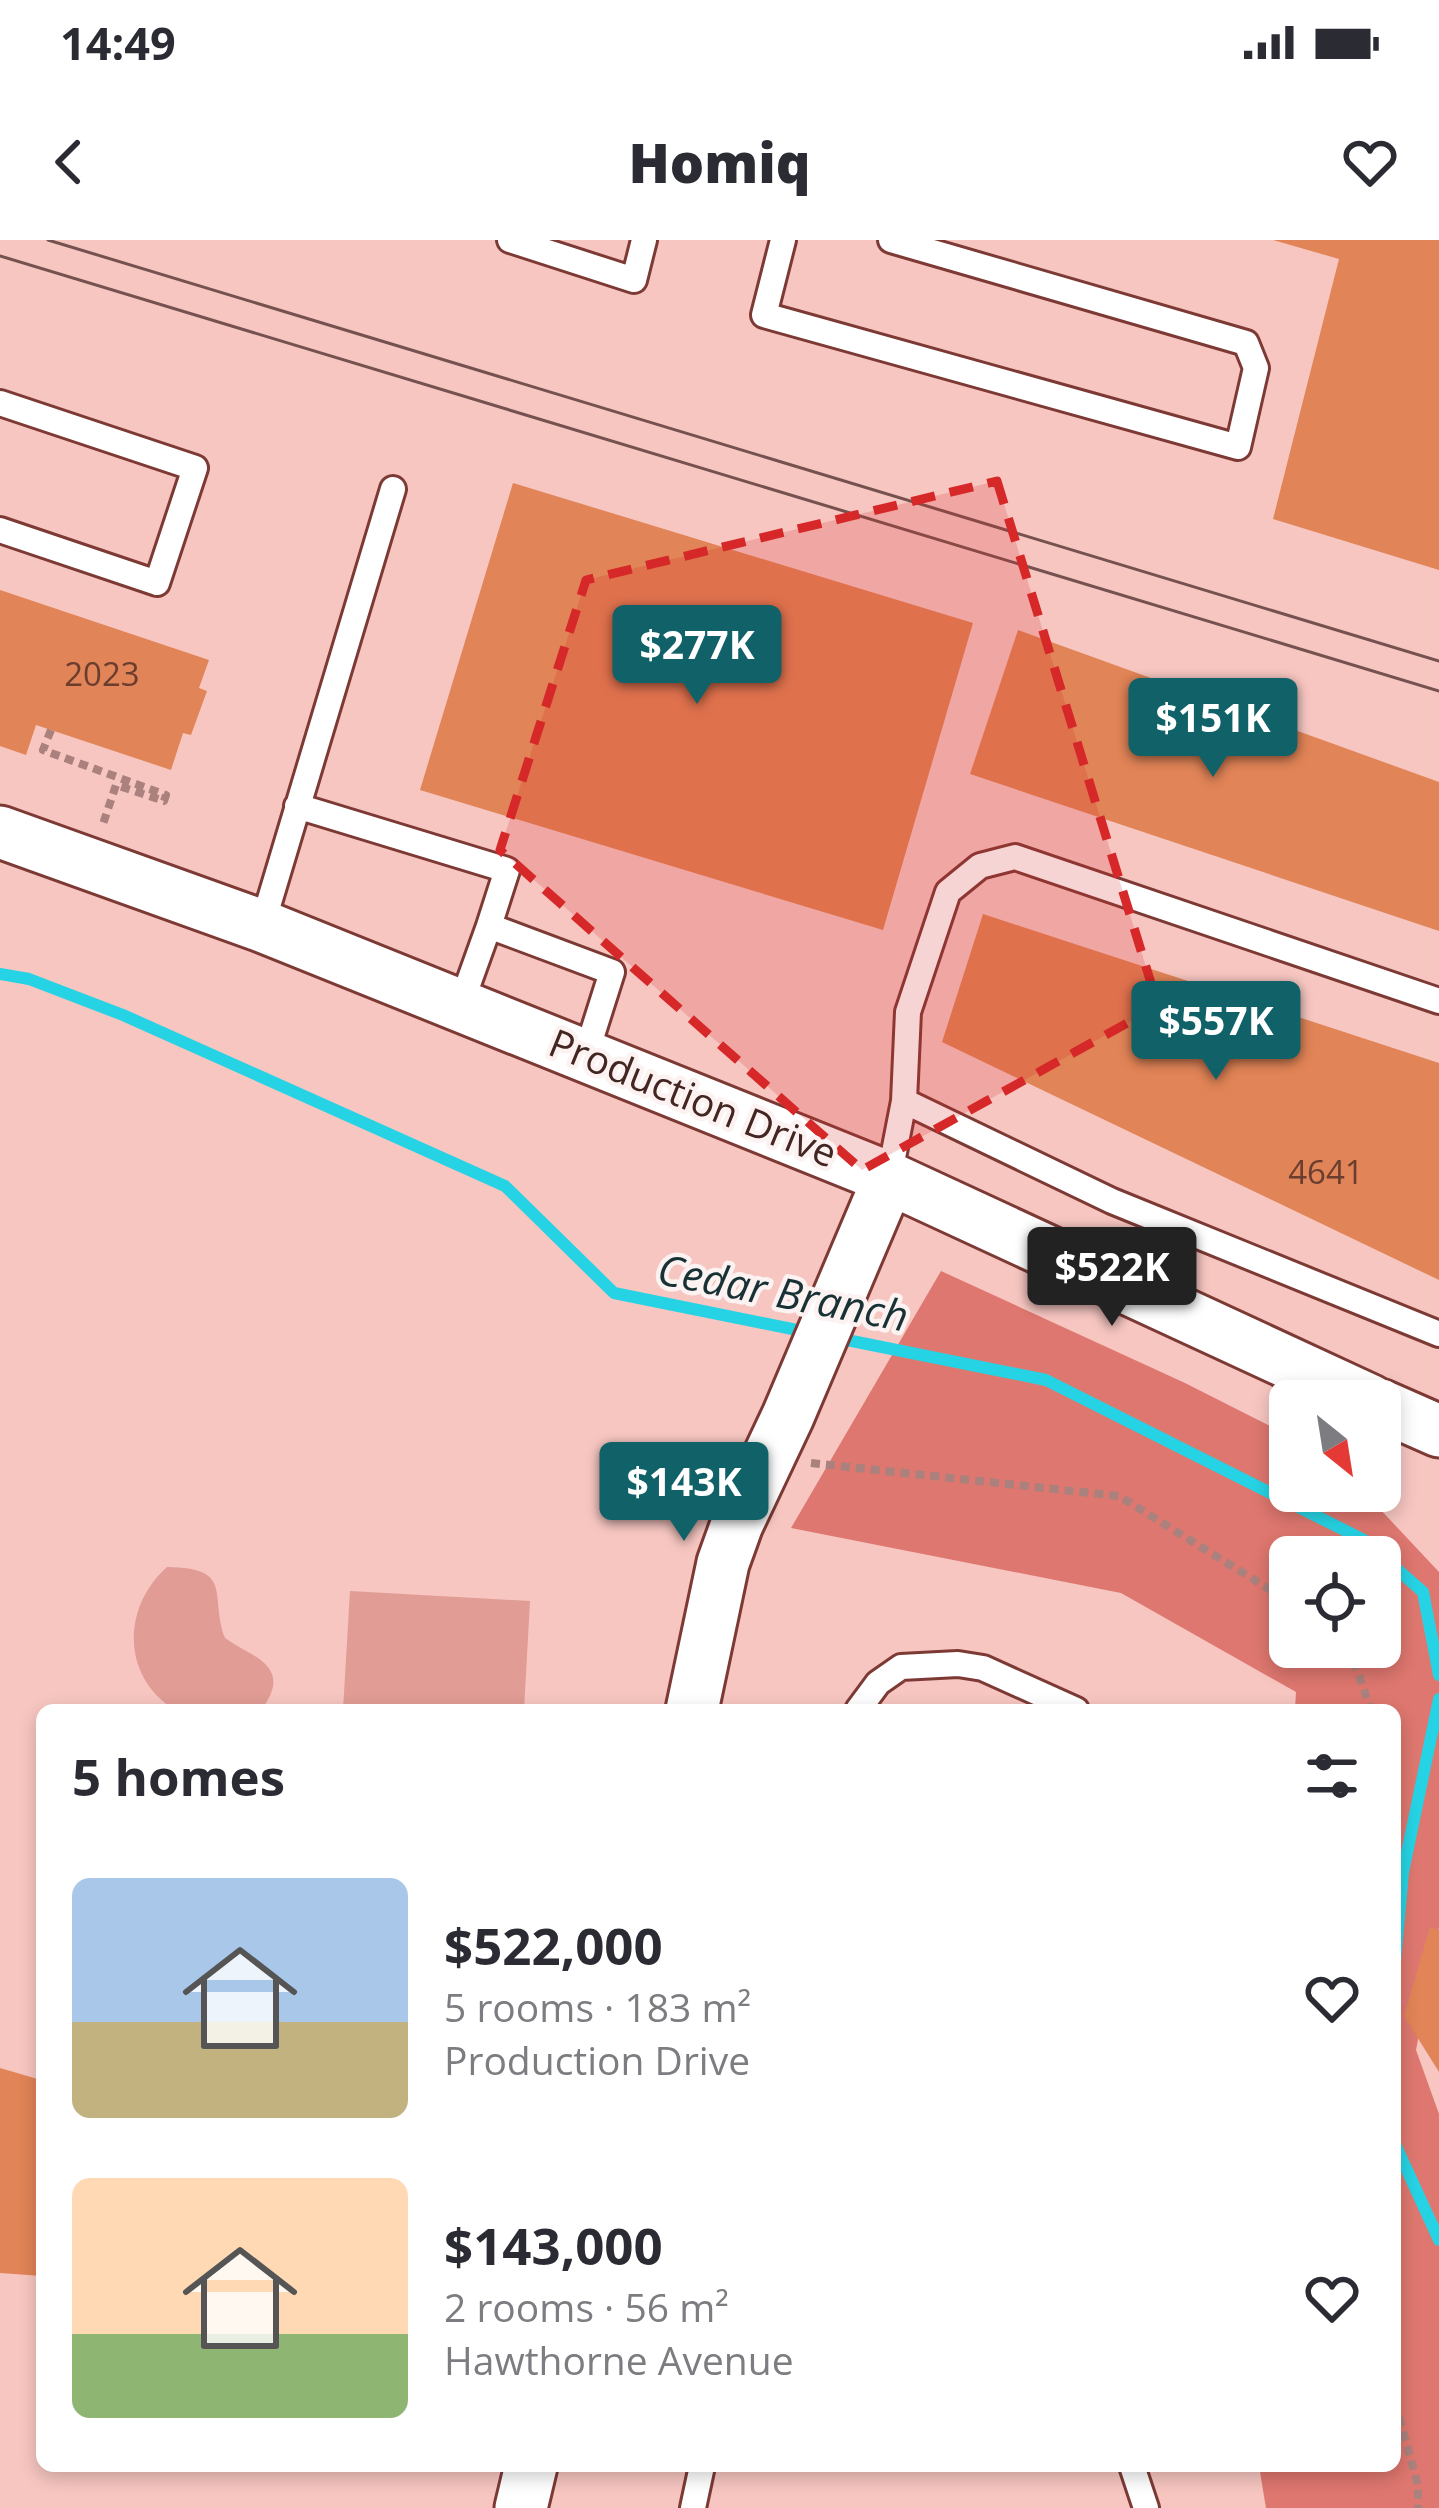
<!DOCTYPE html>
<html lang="en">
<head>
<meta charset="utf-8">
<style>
	body { margin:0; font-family:"Open Sans",sans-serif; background:#f2f2f3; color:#2b2b33; height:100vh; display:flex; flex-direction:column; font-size:45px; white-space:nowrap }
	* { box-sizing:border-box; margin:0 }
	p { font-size:39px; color:#7c7c81 }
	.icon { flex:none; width:66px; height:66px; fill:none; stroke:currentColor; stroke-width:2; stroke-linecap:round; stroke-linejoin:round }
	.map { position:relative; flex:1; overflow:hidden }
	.sheet { position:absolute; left:36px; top:1464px; width:1365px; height:768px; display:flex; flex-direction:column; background:#fff; border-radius:18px; box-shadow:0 6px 18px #0003 }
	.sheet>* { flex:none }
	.needle { width:78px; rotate:150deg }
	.tools { position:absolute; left:1269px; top:1140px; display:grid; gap:24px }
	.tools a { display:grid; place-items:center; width:132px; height:132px; border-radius:18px; background:#fff; box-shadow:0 6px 18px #0003; font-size:60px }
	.price { position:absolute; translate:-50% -102px; padding:0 27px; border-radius:12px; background:#116169; color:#fff; font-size:39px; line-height:78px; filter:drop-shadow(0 3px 6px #0008) }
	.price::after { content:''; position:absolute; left:50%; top:72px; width:36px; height:27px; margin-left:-18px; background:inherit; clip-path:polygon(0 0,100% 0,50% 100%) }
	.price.current { background:#222; color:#fff }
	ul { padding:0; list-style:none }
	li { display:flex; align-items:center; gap:36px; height:300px; padding:0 36px }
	li span { display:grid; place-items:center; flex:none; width:336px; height:240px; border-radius:18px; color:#555 }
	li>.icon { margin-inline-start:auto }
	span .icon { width:144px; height:144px; fill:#fffc; stroke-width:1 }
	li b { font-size:51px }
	h2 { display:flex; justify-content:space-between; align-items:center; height:144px; padding:0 36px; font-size:51px }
	.status { display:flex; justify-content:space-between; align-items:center; height:84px; padding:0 60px; background:#fff; direction:ltr }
	.status svg { height:33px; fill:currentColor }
	header { display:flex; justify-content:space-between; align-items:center; height:156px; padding:0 36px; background:#fff; font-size:54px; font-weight:800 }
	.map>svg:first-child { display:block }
	.green { fill:#e09c95 }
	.forest { fill:#de776f; fill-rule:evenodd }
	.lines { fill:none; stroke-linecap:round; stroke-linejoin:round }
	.stream { stroke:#26d3e4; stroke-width:12 }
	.building { fill:#e18457 }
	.lane-casing { stroke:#7d3a35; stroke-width:30 }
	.street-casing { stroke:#7d3a35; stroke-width:57 }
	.path { stroke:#aa817d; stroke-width:8; stroke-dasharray:9 6; stroke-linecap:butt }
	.lane { stroke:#fff; stroke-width:24 }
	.street { stroke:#fff; stroke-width:51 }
	.tram { stroke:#75524f; stroke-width:3 }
	.marked { fill:#d62828; fill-opacity:0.2; stroke:#d62828; stroke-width:9; stroke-dasharray:24 15; stroke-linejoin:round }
	.labels { text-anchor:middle; stroke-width:9; stroke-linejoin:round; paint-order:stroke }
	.number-label { font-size:33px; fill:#6a3d2f }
	.street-label { font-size:39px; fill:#432522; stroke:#fbf2f1 }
	.water-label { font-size:42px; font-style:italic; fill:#173134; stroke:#fbf2f1 }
</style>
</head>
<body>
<div class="status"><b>14:49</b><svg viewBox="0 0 49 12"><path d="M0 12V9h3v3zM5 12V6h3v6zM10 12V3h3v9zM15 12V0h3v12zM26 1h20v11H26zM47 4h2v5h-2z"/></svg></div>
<header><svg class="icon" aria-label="back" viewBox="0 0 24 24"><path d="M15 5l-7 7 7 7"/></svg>Homiq<svg class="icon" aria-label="heart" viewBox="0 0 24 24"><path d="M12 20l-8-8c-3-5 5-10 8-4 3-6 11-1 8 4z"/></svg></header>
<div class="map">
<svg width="1439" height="2268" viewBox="0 0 1439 2268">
	<rect width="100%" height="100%" fill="#f7c6c1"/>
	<path class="green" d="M167,1327c68,1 42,28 58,71 26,19 69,27 37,71l-87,1c-54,-33 -53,-103 -8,-143z
		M350,1351l180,10 -6,109h-181z"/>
	<path class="forest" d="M941,1031l244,112 105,53v55h73l76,81v355l-23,123 23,64v394h-173l-7,-42h136v-756h-100l1,-18 -175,-99 -330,-65zM1290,1317h90v90h-90z"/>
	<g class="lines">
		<path class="stream" d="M0,734l29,5 94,36 382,171 109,107 198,40
			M832,1097l214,43 318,160 59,52 16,83
			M1395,1722l8,-90 36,-173
			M1395,1904l44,96"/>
	</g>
	<path class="building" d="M1273,0h166v330l-166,-51 66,-260z
		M513,243l460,140 -90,307 -463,-140z
		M0,350l209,70 -10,28 8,3 -16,44 -8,-2 -12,37 -135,-45 -10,30 -26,-9z
		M1018,390l421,152v149l-469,-157z
		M983,674l456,149v217l-497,-238z
		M1430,1687l9,3v142l-35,-56z
		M0,1828l41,12 1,196 -42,-3z"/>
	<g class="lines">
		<defs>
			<path id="lane" d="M510,0l124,40 10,-40
				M783,0l-19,75 474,132 18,-79 -10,-25 -355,-103
				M0,163l195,65 -38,115 -157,-53
				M297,566l210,64 -18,56
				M262,686l131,-437
				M461,764l28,-78 123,46 -26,82
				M904,861l208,100 327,133
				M889,938l15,-77 4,-89 40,-120 32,-26 35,-9 424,144
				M858,1470l20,-27 23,-16 57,-3 25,4 93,42
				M1132,2226l14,42
				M693,2268l9,-42"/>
			<path id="street" d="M0,592l262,94 627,252 482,223
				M1380,1165l59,26
				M692,1470l31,-147 14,-39 51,-108 101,-238
				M521,2268l10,-42"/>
		</defs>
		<use href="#lane" class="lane-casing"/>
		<use href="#street" class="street-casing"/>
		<path class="path" d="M51,490l-8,20 123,45 -2,6 -48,-16 -13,39
			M811,1223l308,33 171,106
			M1349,1407l22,63
			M1395,2163l23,82v23"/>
		<use href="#lane" class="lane"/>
		<use href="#street" class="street"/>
		<path class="tram" d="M48,0l1391,421
			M0,16l1439,435"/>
	</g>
	<path class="marked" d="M997,241l161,525 -296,164 -362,-320 86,-270z"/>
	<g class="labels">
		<g class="number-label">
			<text x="102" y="446">2023</text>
			<text x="1326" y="944">4641</text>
		</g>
		<g class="street-label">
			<text transform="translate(693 858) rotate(22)" y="14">Production Drive</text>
		</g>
		<g class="water-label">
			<text transform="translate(783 1053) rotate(11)" y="15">Cedar Branch</text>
		</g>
	</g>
</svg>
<div class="tools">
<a><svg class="needle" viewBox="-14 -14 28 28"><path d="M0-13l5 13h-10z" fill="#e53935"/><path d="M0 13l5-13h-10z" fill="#7c7c81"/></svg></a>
<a><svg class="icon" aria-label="locate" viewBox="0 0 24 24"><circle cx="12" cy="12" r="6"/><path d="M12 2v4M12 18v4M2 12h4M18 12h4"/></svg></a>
</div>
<b class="price" style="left:697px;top:467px">$277K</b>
<b class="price" style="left:1213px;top:540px">$151K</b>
<b class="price" style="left:1216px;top:843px">$557K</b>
<b class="price current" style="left:1112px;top:1089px">$522K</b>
<b class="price" style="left:684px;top:1304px">$143K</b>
<section class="sheet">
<h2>5 homes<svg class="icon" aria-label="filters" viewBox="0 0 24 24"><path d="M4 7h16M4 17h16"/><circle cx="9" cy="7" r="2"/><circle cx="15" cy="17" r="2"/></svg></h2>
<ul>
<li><span style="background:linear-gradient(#a9c7e8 60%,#c2b280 0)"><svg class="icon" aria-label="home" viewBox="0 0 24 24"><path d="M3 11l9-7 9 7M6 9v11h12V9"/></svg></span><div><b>$522,000</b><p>5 rooms · 183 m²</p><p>Production Drive</p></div><svg class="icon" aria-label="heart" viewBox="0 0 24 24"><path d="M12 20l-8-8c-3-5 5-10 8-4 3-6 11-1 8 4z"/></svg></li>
<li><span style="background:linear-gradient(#ffd9b3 65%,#8fb573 0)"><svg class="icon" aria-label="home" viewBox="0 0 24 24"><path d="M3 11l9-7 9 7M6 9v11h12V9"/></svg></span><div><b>$143,000</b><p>2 rooms · 56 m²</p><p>Hawthorne Avenue</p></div><svg class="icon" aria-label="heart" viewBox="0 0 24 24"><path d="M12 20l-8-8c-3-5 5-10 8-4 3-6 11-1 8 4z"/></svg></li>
</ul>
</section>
</div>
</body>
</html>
